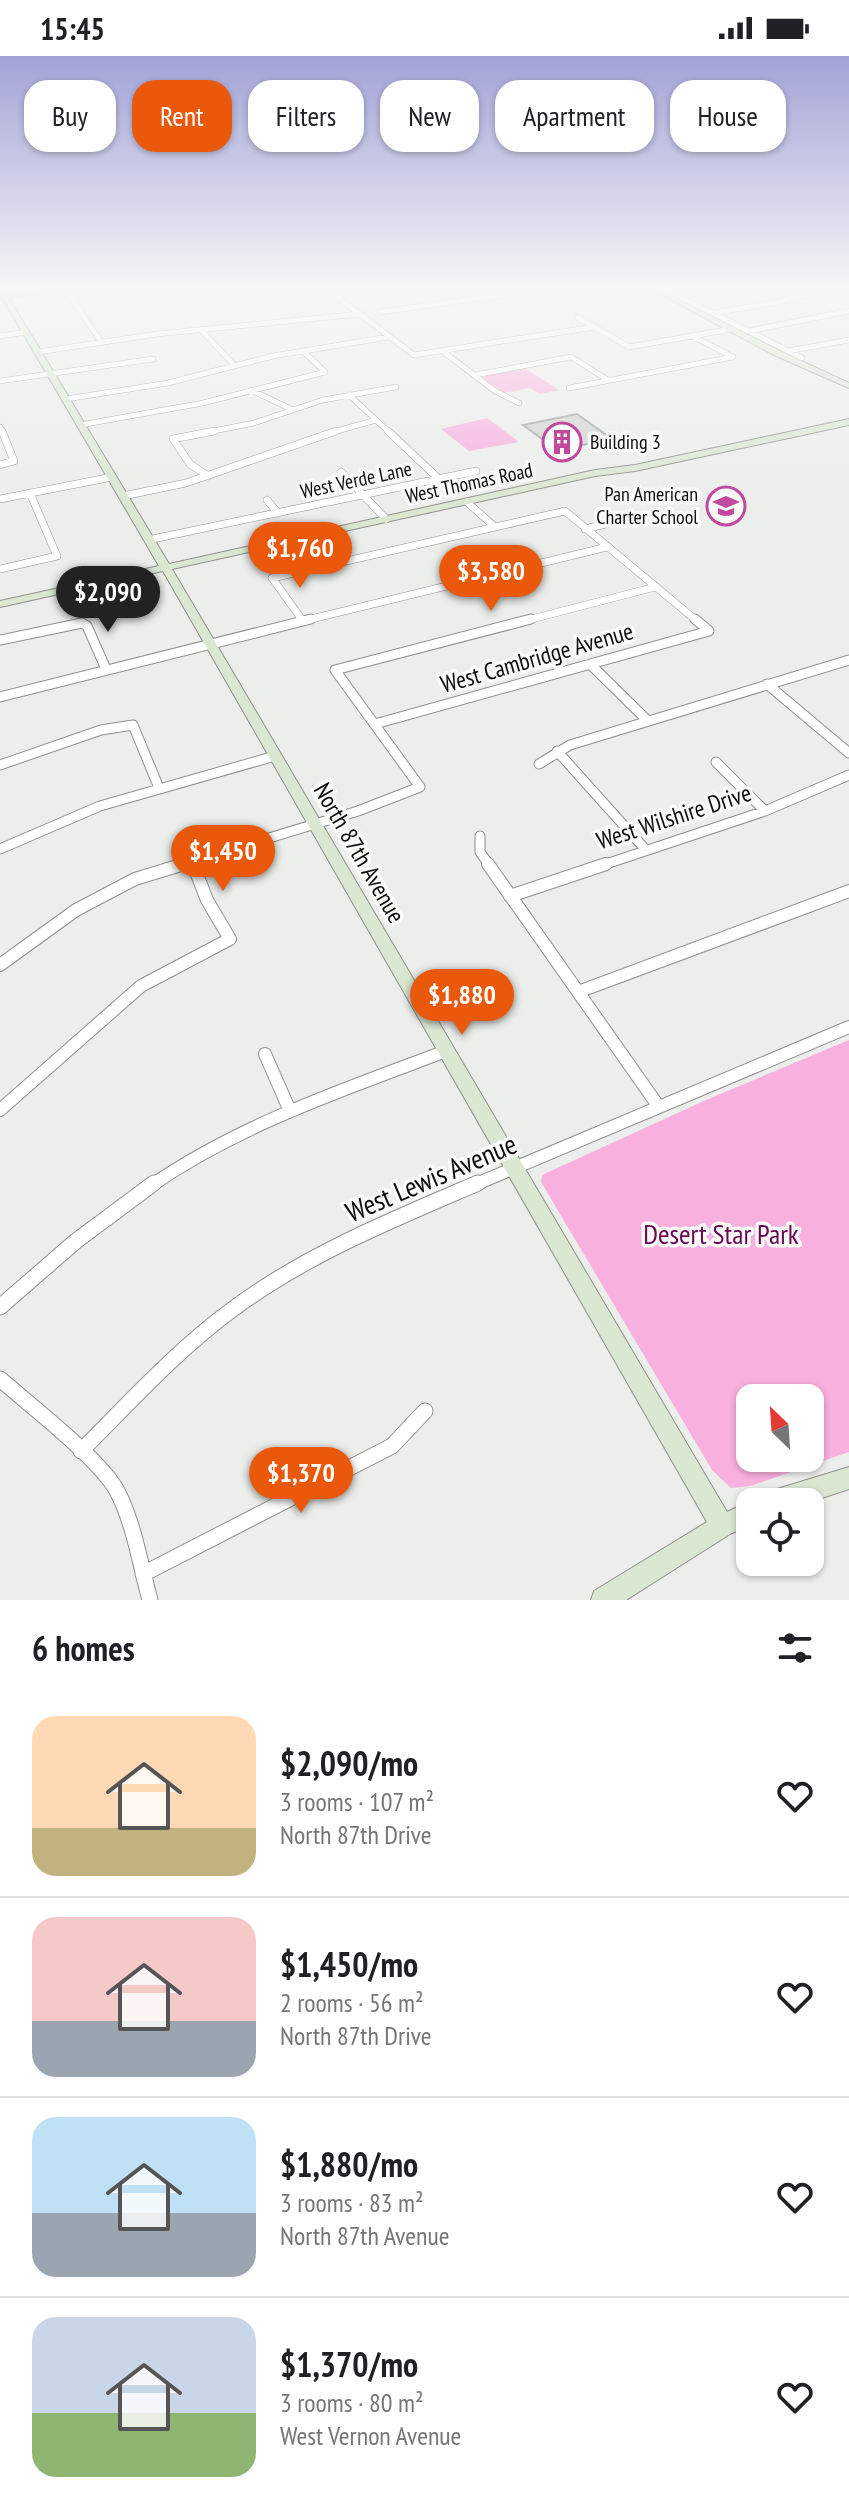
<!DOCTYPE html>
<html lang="en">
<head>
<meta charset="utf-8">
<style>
	body { margin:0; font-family:"PT Sans Narrow",sans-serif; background:#f6f6f6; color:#202124; height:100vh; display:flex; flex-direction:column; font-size:30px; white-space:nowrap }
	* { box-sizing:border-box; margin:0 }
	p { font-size:26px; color:#757577 }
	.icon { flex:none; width:44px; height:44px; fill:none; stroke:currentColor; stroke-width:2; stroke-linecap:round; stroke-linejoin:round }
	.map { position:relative; height:1544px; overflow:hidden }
	.drawer { display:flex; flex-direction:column; background:#fff; flex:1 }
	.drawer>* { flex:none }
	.guide { position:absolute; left:24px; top:24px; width:802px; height:72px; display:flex; gap:16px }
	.needle { width:52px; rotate:335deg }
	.tools { position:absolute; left:736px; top:1328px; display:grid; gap:16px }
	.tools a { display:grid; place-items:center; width:88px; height:88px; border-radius:16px; background:#fff; box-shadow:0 2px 6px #0004; font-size:40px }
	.price { position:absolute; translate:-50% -68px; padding:0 18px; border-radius:28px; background:#ea580c; color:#fff; font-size:26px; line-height:52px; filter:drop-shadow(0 2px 4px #0008) }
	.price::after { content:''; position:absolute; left:50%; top:48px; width:24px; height:18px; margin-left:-12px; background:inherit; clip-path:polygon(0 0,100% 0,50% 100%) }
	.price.on { background:#222; color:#fff }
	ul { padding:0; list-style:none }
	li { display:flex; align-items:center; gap:24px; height:200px; padding:0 32px }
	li+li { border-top:2px solid #e0e0e0 }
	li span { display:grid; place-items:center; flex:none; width:224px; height:160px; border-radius:24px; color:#555 }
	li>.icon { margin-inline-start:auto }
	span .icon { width:96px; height:96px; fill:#fffc; stroke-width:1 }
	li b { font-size:34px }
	h2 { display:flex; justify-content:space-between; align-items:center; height:96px; padding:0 32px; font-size:34px }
	.tag { padding:0 28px; border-radius:24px; background:#fff; box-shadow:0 2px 6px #0004; font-size:28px; line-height:72px }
	.tag.on { background:#ea580c; color:#fff }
	.status { display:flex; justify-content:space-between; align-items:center; height:56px; padding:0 40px; background:#fff; direction:ltr }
	.status svg { height:22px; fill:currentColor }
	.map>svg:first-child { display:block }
	.green { fill:#f8b0de; fill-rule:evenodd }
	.building { fill:#d1d3d1; stroke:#a0a2a0; stroke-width:2 }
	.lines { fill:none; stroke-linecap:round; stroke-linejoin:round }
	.street-far4-casing { stroke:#8f908e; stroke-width:6 }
	.street-far3-casing { stroke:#8f908e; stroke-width:8 }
	.street-far2-casing { stroke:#8f908e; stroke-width:11 }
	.street-far1-casing { stroke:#8f908e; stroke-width:14 }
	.street-casing { stroke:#8f908e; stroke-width:17 }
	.secondary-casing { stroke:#8f908e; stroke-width:2 }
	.street-far4 { stroke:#fff; stroke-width:5 }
	.street-far3 { stroke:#fff; stroke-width:7 }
	.street-far2 { stroke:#fff; stroke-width:9 }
	.street-far1 { stroke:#fff; stroke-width:12 }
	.street { stroke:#fff; stroke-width:15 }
	.secondary { fill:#dae8d2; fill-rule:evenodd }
	.labels { text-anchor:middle; stroke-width:7; stroke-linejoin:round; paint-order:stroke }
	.far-poi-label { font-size:20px; fill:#0c0c0b; stroke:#f9fbf9; text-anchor:start }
	.far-street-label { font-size:20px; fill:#0c0c0b; stroke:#f9fbf9 }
	.street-label { font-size:24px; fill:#0c0c0b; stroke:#f9fbf9 }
	.near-street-label { font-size:28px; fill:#0c0c0b; stroke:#f9fbf9 }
	.near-park-label { font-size:28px; fill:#6a0453; stroke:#f9fbf9 }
</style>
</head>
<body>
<div class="status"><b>15:45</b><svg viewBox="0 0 49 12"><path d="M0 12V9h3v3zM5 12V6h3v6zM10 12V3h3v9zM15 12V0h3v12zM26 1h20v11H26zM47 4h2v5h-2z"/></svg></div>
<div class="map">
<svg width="849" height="1544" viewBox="0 0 849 1544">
	<rect width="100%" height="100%" fill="#eceeeb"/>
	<path class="green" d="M525,312l34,22 -20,4 -9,-6 -26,5 -22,-16z
		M487,362l32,24 -50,9 -28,-22z
		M849,984v412l-99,34 -19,2 -19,-18 -171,-288 1,-7 164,-75zM750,1342h60v60h-60z"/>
	<path class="building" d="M577,358l35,25 -55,11 -34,-25z"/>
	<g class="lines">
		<defs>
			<path id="street-far4" d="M65,232l36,54
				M325,232l89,67 180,-28
				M464,232l18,11
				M575,232l9,4
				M663,232l139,70
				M335,240l65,-8
				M681,240l49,-8
				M381,256l172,-24
				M713,257l65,-11 54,-14
				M577,261l52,30 103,-18
				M201,274l33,35
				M749,275l100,-20
				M0,280l26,-4
				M692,280l41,21
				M303,295l22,21
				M788,295l61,-11
				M38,296l119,-18 202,-20
				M445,297l50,38 24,12
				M475,319l96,-18 37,23
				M0,325l153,-22
				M569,332l164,-31
				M251,334l42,20
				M349,339l41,38
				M66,343l102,-16 105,-27 115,-19
				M80,369l123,-22 122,-31
				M0,371l3,6
				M203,377l51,-10 69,-23 73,-13
				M330,377l46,-13"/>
			<path id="street-far3" d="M388,375l51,48
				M0,409l14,-4 -12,-30
				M341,416l45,47
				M208,420l-18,-12 -17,-25 41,-8
				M123,440l63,-13 150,-52
				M0,443l112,-22
				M267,444l11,13
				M467,446l28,25
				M585,473l33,-8
				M148,484l328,-69
				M0,513l57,-13 -27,-63
				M303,565l-31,-43 293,-67 132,110
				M303,565l304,-74
				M524,565l131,-34"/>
			<path id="street-far2" d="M695,563l14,12
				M0,584l82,-17 5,3 19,43
				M590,608l58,57
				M767,628l82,69
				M0,641l311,-78
				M375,668l334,-93
				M557,695l88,98
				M716,706l49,49
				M539,708l31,-19 279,-85
				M0,709l101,-35 32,-5 26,63
				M480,780v16l10,14
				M0,793l100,-43 175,-50
				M191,804l2,6
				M177,810l181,-55 62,-24 -85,-117 196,-51
				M600,810l165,-55 84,-36"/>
			<path id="street-far1" d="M488,808l171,243
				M510,840l96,-32
				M0,909l76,-55 59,-31 49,-15
				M578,936l271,-101
				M265,998l25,57
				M0,1054l141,-124 89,-47 -23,-39 -14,-36
				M152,1129c89,-61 193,-96 294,-134
				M474,1129l375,-158"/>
			<path id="street" d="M0,1251l76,-66 78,-58
				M0,1323c30,26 97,78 116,110 18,33 24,75 34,111
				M81,1395c49,-49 96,-101 152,-142 74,-55 161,-90 245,-126
				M143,1518l249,-128 33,-35"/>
			<path id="secondary" d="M0,232h3l4,6 52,-6h16l-66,10 160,266 426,-94 40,-5 214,-46v6l-214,46 -40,5 -423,93 555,943 23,-11 2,1 -2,23 -20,9 -104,66h-35l3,-9 113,-69 -544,-951 -163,36v-6l159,-35 -156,-267h-3z
				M649,232h7l124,63 69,32v5l-75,-33z
				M849,1411v22l-39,13h-48l4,-8 8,-4z"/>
		</defs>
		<use href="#street-far4" class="street-far4-casing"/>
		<use href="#street-far3" class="street-far3-casing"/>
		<use href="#street-far2" class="street-far2-casing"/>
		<use href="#street-far1" class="street-far1-casing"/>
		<use href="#street" class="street-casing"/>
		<use href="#secondary" class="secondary-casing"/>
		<use href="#street-far4" class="street-far4"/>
		<use href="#street-far3" class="street-far3"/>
		<use href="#street-far2" class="street-far2"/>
		<use href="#street-far1" class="street-far1"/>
		<use href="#street" class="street"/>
		<use href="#secondary" class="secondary"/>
	</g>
	<linearGradient id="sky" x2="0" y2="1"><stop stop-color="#a2a2d7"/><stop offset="0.52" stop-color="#f6f7f6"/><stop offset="1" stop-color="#f6f7f6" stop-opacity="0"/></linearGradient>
	<rect width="849" height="448" fill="url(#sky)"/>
	<defs>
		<symbol id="building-ring" viewBox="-11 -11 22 22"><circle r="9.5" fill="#f9fbf9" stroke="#c1499e" stroke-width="1.5"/><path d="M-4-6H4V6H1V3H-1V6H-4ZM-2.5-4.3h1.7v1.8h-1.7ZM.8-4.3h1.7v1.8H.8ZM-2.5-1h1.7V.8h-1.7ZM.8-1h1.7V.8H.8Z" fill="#c1499e"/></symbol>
		<symbol id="school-ring" viewBox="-11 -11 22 22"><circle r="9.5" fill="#f9fbf9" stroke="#c1499e" stroke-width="1.5"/><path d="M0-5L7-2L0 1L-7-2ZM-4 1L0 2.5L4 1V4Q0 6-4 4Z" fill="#c1499e"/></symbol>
	</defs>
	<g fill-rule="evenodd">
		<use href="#building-ring" x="540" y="364" width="44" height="44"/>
		<use href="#school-ring" x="704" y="428" width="44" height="44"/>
	</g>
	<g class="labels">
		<g class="far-poi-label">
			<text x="590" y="393">Building 3</text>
			<text x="698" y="445" text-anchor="end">Pan American<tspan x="698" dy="23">Charter School</tspan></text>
		</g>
		<g class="far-street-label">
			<text transform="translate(356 424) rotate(-12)" y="7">West Verde Lane</text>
			<text transform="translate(469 427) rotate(-12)" y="7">West Thomas Road</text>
		</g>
		<g class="street-label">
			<text transform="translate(537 602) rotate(-16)" y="8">West Cambridge Avenue</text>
			<text transform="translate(674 761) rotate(-18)" y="8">West Wilshire Drive</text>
			<text transform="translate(359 797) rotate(60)" y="8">North 87th Avenue</text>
		</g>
		<g class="near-street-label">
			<text transform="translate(431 1122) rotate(-23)" y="10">West Lewis Avenue</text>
		</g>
		<g class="near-park-label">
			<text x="721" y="1188">Desert Star Park</text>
		</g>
	</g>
</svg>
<div class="tools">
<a><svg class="needle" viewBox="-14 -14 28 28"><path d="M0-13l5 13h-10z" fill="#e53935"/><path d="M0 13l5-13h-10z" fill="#757577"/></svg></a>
<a><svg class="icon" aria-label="locate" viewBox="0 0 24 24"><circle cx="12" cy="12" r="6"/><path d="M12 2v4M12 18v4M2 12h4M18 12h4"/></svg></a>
</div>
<b class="price" style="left:300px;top:534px">$1,760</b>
<b class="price" style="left:491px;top:557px">$3,580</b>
<b class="price on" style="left:108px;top:578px">$2,090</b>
<b class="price" style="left:223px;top:837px">$1,450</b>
<b class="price" style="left:462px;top:981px">$1,880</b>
<b class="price" style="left:301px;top:1459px">$1,370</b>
<div class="guide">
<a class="tag">Buy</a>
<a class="tag on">Rent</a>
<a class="tag">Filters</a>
<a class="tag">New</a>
<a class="tag">Apartment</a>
<a class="tag">House</a>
</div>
</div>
<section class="drawer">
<h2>6 homes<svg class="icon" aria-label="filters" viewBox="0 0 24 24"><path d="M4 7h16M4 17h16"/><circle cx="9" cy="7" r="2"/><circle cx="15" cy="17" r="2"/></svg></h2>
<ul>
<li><span style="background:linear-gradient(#ffd9b3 70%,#c2b280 0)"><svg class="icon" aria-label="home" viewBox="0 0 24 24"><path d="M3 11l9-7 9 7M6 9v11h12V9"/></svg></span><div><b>$2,090/mo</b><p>3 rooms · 107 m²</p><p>North 87th Drive</p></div><svg class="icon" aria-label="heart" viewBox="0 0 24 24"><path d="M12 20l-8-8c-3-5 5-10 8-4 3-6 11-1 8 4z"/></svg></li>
<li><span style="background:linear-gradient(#f6c9c9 65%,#9aa5b1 0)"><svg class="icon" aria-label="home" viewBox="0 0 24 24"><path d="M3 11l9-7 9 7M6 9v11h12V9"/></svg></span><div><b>$1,450/mo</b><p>2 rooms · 56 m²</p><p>North 87th Drive</p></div><svg class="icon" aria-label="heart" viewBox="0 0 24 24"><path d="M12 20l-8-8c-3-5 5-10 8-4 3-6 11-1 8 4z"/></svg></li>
<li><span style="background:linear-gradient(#bfe0f5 60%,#9aa5b1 0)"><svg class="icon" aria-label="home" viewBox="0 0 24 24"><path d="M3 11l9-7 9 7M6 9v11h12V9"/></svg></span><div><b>$1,880/mo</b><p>3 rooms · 83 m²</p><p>North 87th Avenue</p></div><svg class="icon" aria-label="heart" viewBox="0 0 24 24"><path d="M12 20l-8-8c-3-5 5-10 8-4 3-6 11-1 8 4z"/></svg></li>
<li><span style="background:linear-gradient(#c9d6e8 60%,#8fb573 0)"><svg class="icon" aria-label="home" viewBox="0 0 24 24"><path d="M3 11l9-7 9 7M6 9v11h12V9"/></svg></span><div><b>$1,370/mo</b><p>3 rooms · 80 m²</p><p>West Vernon Avenue</p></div><svg class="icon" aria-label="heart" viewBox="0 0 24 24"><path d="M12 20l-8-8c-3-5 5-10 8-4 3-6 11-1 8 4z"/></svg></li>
</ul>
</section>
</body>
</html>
